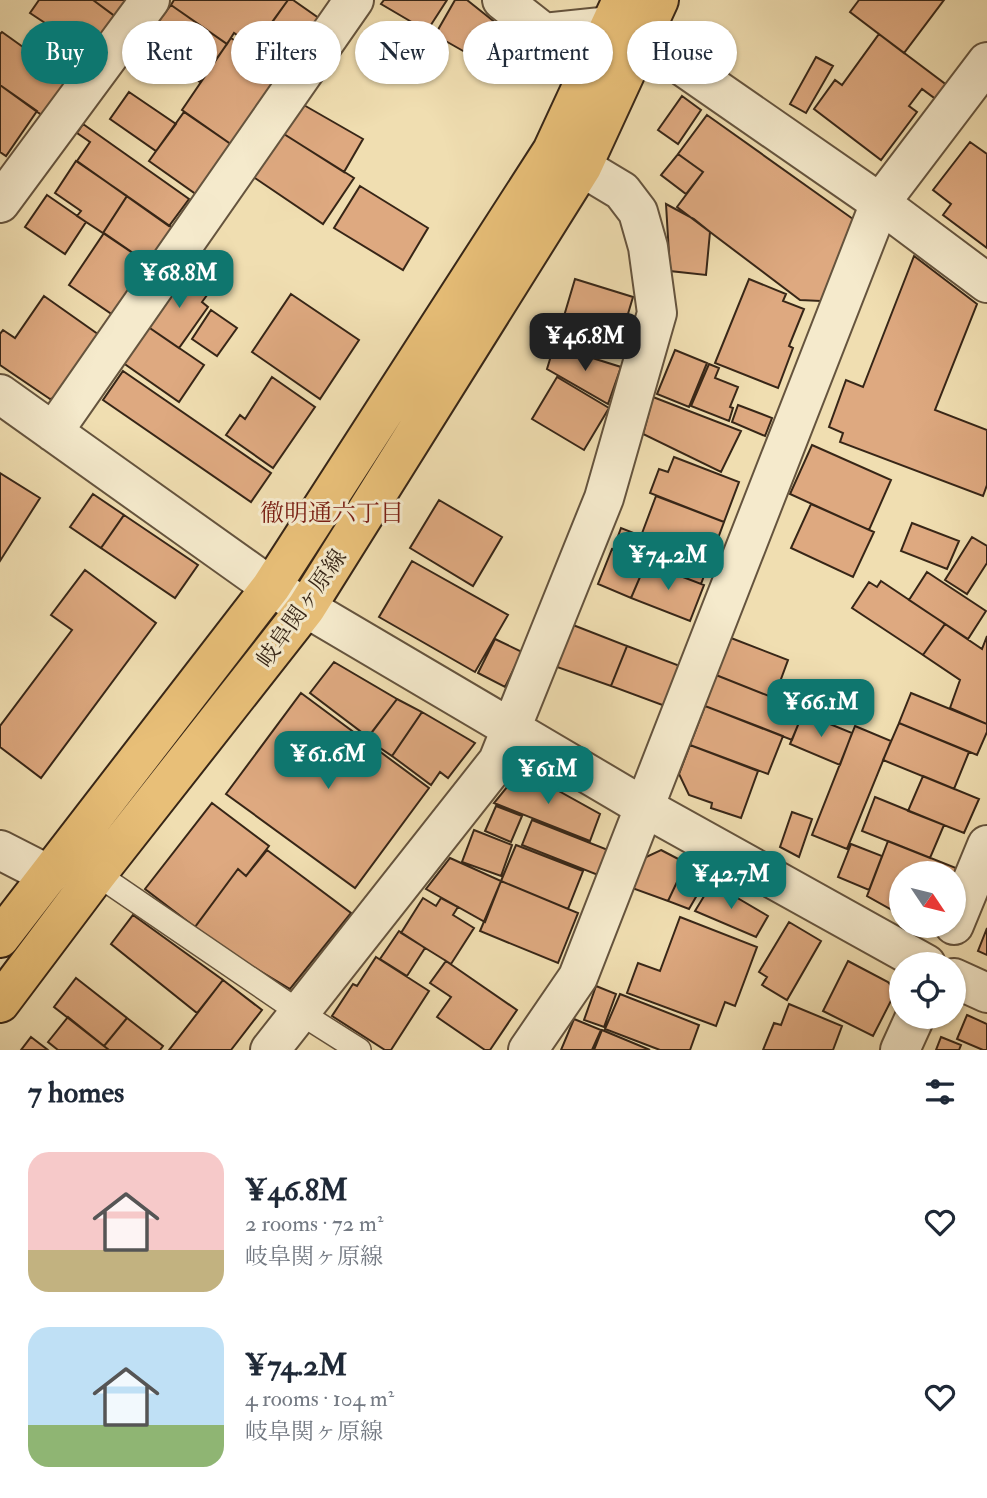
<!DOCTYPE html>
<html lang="en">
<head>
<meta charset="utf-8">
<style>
	body { margin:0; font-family:"IM FELL Double Pica","Noto Serif JP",serif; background:#f2f2f3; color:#1f2937; height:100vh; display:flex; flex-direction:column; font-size:26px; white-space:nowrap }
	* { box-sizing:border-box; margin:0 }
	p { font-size:23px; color:#747a83 }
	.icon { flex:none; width:38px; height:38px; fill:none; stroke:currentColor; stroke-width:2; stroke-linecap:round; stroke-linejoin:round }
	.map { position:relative; height:1050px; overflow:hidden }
	.panel { display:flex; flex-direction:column; background:#fff; flex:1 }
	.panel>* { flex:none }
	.top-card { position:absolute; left:21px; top:21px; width:945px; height:63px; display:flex; gap:14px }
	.needle { width:46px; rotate:125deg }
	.fabs { position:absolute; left:889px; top:861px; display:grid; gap:14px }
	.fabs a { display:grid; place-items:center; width:77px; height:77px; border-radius:50%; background:#fff; box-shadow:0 2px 5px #0004; font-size:35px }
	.price { position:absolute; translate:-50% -60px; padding:0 16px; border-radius:14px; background:#0f766e; color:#fff; font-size:23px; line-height:46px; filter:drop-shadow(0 2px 4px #0008) }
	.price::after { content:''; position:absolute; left:50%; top:42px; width:21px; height:16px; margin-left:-10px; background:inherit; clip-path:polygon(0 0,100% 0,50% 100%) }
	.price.on { background:#222; color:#fff }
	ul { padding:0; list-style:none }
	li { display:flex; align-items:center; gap:21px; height:175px; padding:0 28px }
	li span { display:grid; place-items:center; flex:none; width:196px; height:140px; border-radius:21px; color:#555 }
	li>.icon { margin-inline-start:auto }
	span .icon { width:84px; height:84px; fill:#fffc; stroke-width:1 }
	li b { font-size:30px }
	h2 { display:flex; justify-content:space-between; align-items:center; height:84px; padding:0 28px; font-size:30px }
	.tag { padding:0 24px; border-radius:32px; background:#fff; box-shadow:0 2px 5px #0004; font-size:24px; line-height:63px }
	.tag.on { background:#0f766e; color:#fff }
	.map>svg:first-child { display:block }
	.building { fill:#dea980; stroke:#372617; stroke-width:2 }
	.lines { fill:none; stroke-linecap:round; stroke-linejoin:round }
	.lane-casing { stroke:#65543e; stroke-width:26 }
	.street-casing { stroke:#65543e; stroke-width:42 }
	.primary-casing { stroke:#372617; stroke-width:42 }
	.lane { stroke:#f5eacc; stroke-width:23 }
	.street { stroke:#f5eacc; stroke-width:38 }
	.primary { stroke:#e8bf78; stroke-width:38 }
	.labels { text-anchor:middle; stroke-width:6; stroke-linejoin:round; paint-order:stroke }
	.street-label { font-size:23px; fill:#372617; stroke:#f5eacc }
	.neighbourhood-label { font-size:24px; fill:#7a1f14; stroke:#f5eacc }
</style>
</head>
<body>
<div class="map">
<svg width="987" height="1050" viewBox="0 0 987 1050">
	<rect width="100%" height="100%" fill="#f0deb1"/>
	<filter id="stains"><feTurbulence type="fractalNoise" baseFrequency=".00286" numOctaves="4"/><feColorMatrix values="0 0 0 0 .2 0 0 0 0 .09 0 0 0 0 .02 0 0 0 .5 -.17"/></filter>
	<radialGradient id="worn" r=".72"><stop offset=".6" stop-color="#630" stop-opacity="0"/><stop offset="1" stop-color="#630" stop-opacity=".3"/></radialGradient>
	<path class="building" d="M39,0h54l23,17 -35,48 -44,-31 8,-11 -15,-10z
		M93,0h35l-12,17z
		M174,0h114l-34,47 -20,-14 -7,11 -56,-39z
		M288,0h5l30,21 -19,26 -33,-23z
		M384,0h63l-20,31 -46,-27z
		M455,0h12l59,47 -17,30 -74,-42z
		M859,0h85l-40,53 -54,-41z
		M171,5l56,39 -27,38 -56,-42z
		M2,32l67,48 -26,36 -43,-31v-51z
		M879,34l69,52 -11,14 -15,-11 -13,17 8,6 -36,48 -67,-51 21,-29 7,5z
		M231,38l54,37 -50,72 -53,-37z
		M816,57l17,9 -27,47 -16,-9z
		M0,85l37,26 -31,45 -6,-4z
		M129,92l47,32 -20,27 -46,-32z
		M682,96l19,14 -23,34 -20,-14z
		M302,104l61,35 -19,33 -60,-38z
		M184,112l51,35 -35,50 -51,-36z
		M707,115l146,104 -32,82 -21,-1 -123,-93 26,-35 -25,-18z
		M83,124l106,75 -20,27 -92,-65 13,-19 -13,-9z
		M279,131l75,47 -31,46 -74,-50z
		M970,142l17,12v94l-44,-33 8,-11 -18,-14z
		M678,154l25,18 -17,22 -25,-19z
		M76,161l51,35 -24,37 -26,-17 4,-5 -26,-18z
		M360,186l68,42 -25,42 -69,-42z
		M47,195l39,27 -21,32 -40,-27z
		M127,196l50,35 -25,35 -49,-33z
		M666,204l28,15 16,13 -4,43 -36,-4z
		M104,233l48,33 -36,51 -47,-32z
		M914,256l63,48 -42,106 52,20v55l-4,11 -143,-54 3,-9 -14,-6 17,-47 17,7z
		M181,271l29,20 -8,11 6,5 -29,41 -35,-24z
		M575,279l58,18 -11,37 -58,-18z
		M749,279l37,15 -3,7 21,8 -15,37 4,2 -15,40 -63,-25z
		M291,294l68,46 -39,59 -68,-47z
		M44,296l58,41 -42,60 -10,2 -50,-34v-31l3,-4 12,8z
		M211,310l26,18 -20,28 -25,-17z
		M144,324l60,41 -25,37 -60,-42z
		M554,346l67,21 -13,37 -61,-35z
		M675,350l32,13 -18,44 -32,-13z
		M709,364l10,4 -4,10 23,9 -8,20 3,1 -4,13 -38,-15z
		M123,371l148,102 -20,29 -148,-102z
		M272,377l43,30 -42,61 -47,-33 14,-20 5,4z
		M557,377l52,31 -25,42 -52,-31z
		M653,397l88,34 -20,41 -78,-38z
		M738,405l34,13 -7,18 -33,-14z
		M812,445l79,35 -22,50 -79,-36z
		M674,457l65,25 -15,40 -74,-29 9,-24 9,3z
		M0,473l40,25 -40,63z
		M93,494l31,21 -23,33 -31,-21z
		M656,496l68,26 -23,62 -88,-34 8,-22 20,8z
		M439,500l63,37 -29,49 -63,-38z
		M811,504l63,28 -21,45 -62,-29z
		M124,515l74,50 -23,33 -74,-50z
		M912,523l47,18 -12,28 -46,-18z
		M972,537l15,9v17l-20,31 -22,-14z
		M612,549l34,14 -15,35 -33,-14z
		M412,561l96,54 -33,57 -96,-55z
		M646,563l58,22 -14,36 -59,-23z
		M85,570l71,53 -115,155 -41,-31v-21l72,-96 -21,-15z
		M927,572l59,39 -18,28 -59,-39z
		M881,581l64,43 -22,31 -71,-47 17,-26 8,5z
		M945,624l37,25 5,-13v88l-37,-16 10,-28 -37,-25z
		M573,625l54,21 -16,40 -54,-19z
		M731,638l57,22 -14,38 -58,-23z
		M495,639l27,13 -17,35 -27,-14z
		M627,646l53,20 -15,40 -54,-20z
		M334,662l63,37 -29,38 -58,-44z
		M716,675l88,35 -12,30 -87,-34z
		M301,693l128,95 -74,100 -129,-94z
		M911,693l76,31v8l-10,23 -78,-32z
		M397,699l25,13 -30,44 -25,-17z
		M705,706l78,30 -15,38 -78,-29z
		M422,712l53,31 -27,35 -8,-6 -9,13 -39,-29z
		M803,713l49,20 -12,32 -50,-21z
		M899,723l70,29 -15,37 -71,-29z
		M855,726l36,15 -44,108 -35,-14z
		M690,745l68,26 -17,47 -30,-10 1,-5 -23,-8 -10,-21z
		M521,770l79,44 -10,27 -96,-38z
		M923,776l56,23 -15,34 -56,-22z
		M875,797l69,28 -14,33 -68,-27z
		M212,803l57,43 -23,30 -8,-7 -43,58 -50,-38z
		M496,806l26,10 -11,26 -26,-11z
		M792,812l20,7 -13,38 -19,-10z
		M532,820l76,30 -10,25 -76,-30z
		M474,830l38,15 -11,31 -39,-14z
		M888,841l68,27 -2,7v-2h-53v42l-34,-19z
		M851,844l31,12 -13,34 -31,-13z
		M516,845l67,26 -15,38 -67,-28z
		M267,850l84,63 -61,76 -60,-36 -35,-26 43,-58 8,7z
		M661,850l25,13 -18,38 -36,-13 12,-30z
		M450,858l51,23 -16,41 -59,-33z
		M686,863l22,13 -19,33 -21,-8z
		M501,881l77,32 -20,50 -78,-32z
		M712,883l56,33 -12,21 -61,-26z
		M423,898l13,8 5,-8 17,9 -5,8 21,13 -23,36 -50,-31z
		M133,915l90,65 -26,33 -86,-69z
		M680,917l77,30 -22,59 -10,-4 -9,24 -89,-33 11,-30 22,8z
		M789,922l32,19 -34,59 -25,-15 5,-8 -8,-5z
		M987,928v27l-9,-4z
		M399,931l26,17 -18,28 -27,-17z
		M376,957l53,34 -38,59h-6l-53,-34 21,-32 4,2z
		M446,961l71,49 -27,40h-5l-48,-33 14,-20 -21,-14z
		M848,961l40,21 8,9 -23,45 -50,-25z
		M76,978l51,40 -23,28 -50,-39z
		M223,980l39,30 -31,40h-62z
		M596,986l20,8 -12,33 -20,-7z
		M620,994l79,31 -9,25h-30l-55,-21z
		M789,1004l53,22 -9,24h-70l11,-27 7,2z
		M967,1015l20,9v26h-4l-26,-11z
		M68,1017l36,29 5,4h-51l-10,-8z
		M127,1018l36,28 -3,4h-51l-5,-4z
		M574,1019l27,11 -9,20h-31z
		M602,1030l48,20h-56z
		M31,1037l17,13h-27z
		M941,1037l20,8 -2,5h-23z"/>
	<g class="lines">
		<defs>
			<path id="lane" d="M97,874l202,138 60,38"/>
			<path id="street" d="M502,0l42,33 67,-7 31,12 238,165 107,80
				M0,203l150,-203
				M0,394l271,193 373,220 282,157
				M53,432l301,-432
				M0,850l49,25
				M954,925l33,-80
				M954,978l33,15
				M270,1050l228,-289 106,-263 53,-185 -9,-66 -10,-35 -16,-21 -40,-24
				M528,1050l50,-73 302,-774 107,-141
				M900,1050l15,-33"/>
			<path id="primary" d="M0,938l271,-351 281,-436 70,-151
				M0,1003l97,-129 209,-266 276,-441 77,-167"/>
		</defs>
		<use href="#lane" class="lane-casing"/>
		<use href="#street" class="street-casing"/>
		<use href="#primary" class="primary-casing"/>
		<use href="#lane" class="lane"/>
		<use href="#street" class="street"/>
		<use href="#primary" class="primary"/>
	</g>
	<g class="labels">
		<g class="street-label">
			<text transform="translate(301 608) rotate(-55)" y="8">岐阜関ヶ原線</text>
		</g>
		<g class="neighbourhood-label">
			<text x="332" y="521">徹明通六丁目</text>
		</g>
	</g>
	<rect width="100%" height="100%" filter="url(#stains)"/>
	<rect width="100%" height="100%" fill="url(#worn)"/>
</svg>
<div class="fabs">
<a><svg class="needle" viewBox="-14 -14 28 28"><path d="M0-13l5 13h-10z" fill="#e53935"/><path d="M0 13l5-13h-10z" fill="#747a83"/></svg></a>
<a><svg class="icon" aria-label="locate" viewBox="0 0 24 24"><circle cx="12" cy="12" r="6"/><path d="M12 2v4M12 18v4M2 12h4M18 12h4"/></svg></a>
</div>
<b class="price" style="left:179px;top:310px">¥68.8M</b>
<b class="price on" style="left:585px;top:373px">¥46.8M</b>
<b class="price" style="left:668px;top:592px">¥74.2M</b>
<b class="price" style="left:821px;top:739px">¥66.1M</b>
<b class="price" style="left:328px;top:791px">¥61.6M</b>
<b class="price" style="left:548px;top:806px">¥61M</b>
<b class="price" style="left:731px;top:911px">¥42.7M</b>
<div class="top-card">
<a class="tag on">Buy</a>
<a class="tag">Rent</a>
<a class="tag">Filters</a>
<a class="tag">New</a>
<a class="tag">Apartment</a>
<a class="tag">House</a>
</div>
</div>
<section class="panel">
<h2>7 homes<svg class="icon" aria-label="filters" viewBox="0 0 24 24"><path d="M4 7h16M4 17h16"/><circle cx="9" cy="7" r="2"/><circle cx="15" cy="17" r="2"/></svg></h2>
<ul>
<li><span style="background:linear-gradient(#f6c9c9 70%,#c2b280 0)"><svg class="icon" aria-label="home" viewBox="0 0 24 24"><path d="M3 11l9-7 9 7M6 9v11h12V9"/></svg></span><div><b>¥46.8M</b><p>2 rooms · 72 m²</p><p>岐阜関ヶ原線</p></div><svg class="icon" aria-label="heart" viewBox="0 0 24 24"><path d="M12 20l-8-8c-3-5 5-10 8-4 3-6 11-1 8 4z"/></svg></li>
<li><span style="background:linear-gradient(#bfe0f5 70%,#8fb573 0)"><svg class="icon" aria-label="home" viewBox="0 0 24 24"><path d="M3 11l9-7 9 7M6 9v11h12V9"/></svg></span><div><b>¥74.2M</b><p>4 rooms · 104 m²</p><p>岐阜関ヶ原線</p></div><svg class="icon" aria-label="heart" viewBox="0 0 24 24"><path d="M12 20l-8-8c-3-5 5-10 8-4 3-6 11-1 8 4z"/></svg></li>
</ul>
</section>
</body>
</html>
